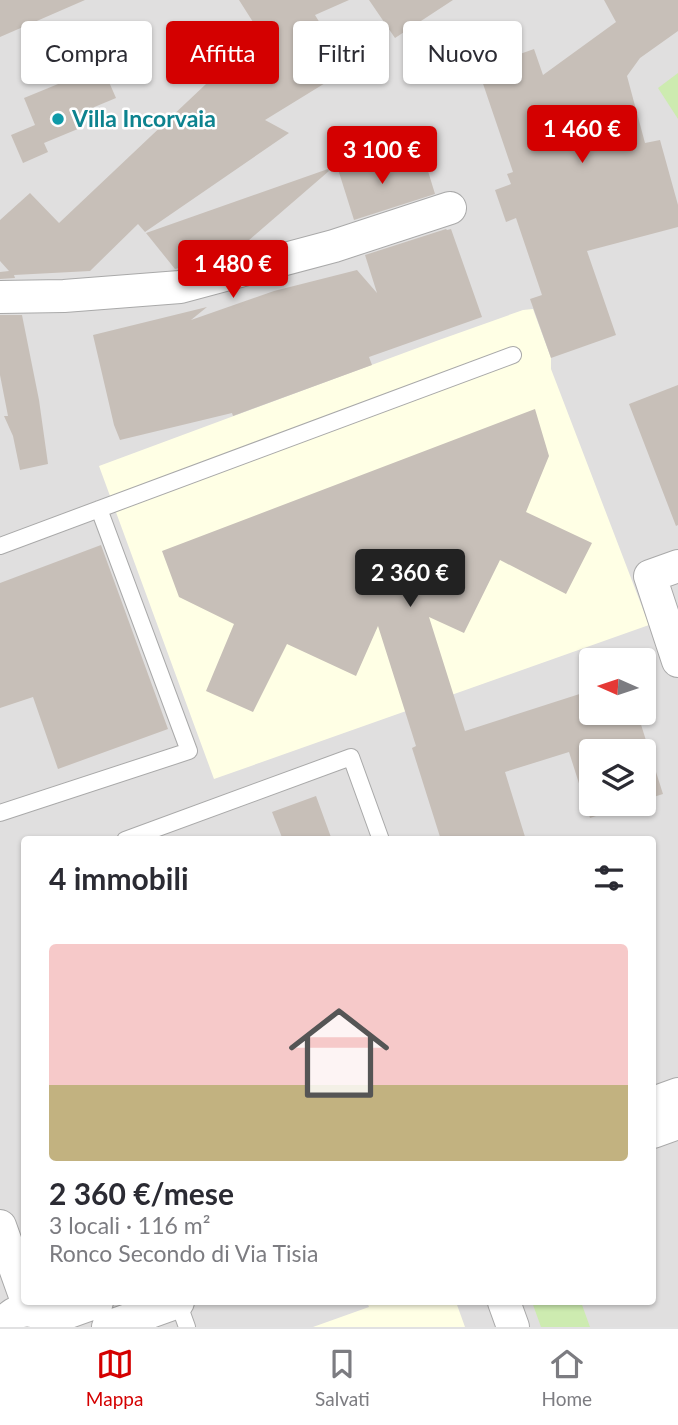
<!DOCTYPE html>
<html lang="it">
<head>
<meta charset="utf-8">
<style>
	body { margin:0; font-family:Lato,sans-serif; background:#f7f7f7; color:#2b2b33; height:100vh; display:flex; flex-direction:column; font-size:26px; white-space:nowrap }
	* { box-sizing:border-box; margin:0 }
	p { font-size:23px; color:#7c7c81 }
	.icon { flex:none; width:38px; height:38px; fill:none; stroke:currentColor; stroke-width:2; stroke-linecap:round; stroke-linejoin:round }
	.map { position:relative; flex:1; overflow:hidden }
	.details { position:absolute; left:21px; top:836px; width:635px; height:469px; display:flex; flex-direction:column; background:#fff; border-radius:7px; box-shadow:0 2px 5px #0004 }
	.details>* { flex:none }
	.hud { position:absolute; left:21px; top:21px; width:637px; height:63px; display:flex; gap:14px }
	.needle { width:46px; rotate:273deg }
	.fabs { position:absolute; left:579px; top:648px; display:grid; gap:14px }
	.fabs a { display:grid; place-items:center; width:77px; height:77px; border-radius:7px; background:#fff; box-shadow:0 2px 5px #0004; font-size:35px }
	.price { position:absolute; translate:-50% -60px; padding:0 16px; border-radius:7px; background:#d40000; color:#fff; font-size:23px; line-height:46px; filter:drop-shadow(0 2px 4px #0008) }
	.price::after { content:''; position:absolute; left:50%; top:42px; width:21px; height:16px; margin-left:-10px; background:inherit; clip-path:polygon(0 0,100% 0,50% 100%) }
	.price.current { background:#222; color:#fff }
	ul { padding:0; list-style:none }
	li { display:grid; align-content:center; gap:14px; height:371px; padding:0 28px }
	li span { display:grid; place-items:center; height:217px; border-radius:7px; color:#555 }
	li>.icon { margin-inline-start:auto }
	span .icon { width:126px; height:126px; fill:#fffc; stroke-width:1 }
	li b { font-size:30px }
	h2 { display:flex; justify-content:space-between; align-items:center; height:84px; padding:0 28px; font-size:30px }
	.tag { padding:0 24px; border-radius:7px; background:#fff; box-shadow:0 2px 5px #0004; font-size:24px; line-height:63px }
	.tag.current { background:#d40000; color:#fff }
	.menu { display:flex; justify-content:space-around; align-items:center; height:98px; border-top:2px solid #e1e1e2; background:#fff; font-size:19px; color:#7c7c81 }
	.menu a { display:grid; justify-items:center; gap:4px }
	.menu .current { color:#d40000 }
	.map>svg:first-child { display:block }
	.residential { fill:#e0dfdf; fill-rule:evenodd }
	.education { fill:#ffffe5 }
	.grass { fill:#cdebb0 }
	.building { fill:#c7bfb8 }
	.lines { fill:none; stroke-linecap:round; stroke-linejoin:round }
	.service-casing { stroke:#a9a9a9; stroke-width:18 }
	.minor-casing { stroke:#a9a9a9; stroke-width:34 }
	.service { stroke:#fff; stroke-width:16 }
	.minor { stroke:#fff; stroke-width:32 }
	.culture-dot { fill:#0f9aa8; stroke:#fff; stroke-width:2.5 }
	.labels { text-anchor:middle; stroke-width:5; stroke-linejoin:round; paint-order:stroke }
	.culture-label { font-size:23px; font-weight:bold; fill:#0d838f; stroke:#fff; text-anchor:start }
</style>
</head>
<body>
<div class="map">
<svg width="678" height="1327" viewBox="0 0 678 1327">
	<rect width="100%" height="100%" fill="#f2efe9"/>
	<path class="residential" d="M0,0h678v1327h-678zM592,660h52v52h-52zM592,751h52v52h-52zM24,840h629v462h-629z"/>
	<path class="education" d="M533,309l18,49v11l98,256 -435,154 -115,-313 340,-126 84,-30z
		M367,1302h89l9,25h-152l56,-20z"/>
	<path class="grass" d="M678,73v46l-20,-31z
		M532,1302h49l9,25h-49z"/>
	<path class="building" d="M0,0h85l-85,37z
		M239,0h110l-34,15 33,54 -83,51 24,13 -144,99 -7,-8 -48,47 -76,4 1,3 -15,1v-7l9,-1 -9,-10v-41l30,-27 29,30 201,-190z
		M369,0h84l-58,38z
		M604,0h74v31l-38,27 -13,18 18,67 15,-3 18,65v22l-91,24 29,84 -65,23 -21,-59 12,-4 -26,-77 -10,4 -11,-32 16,-6 -4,-10 6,-2 -35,-103 56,-20 9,26 73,-53z
		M102,66l14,32 -36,15 5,13 -41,17 4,9 -25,11 -12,-28 24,-10 -11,-27z
		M359,158l69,13 7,23 -81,26 -17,-54z
		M328,169l1,2 -96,83 -58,15 -29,-36z
		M446,229l1,1 4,-1 31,88 -113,40 3,8 -139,51 -1,-3 -112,27 -6,-15 -21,-90 114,-28 -16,13 83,-29 83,-21 20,23 -12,-38z
		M0,315h22l17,85 9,64 -28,6 -7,-34 -9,-20h4l-8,-41z
		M678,385v140l-2,1 -47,-122z
		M535,409l14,47 -23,56 66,31 -26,51 -66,-34 -36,73 -35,-16 36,114 127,-41v22h45l26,82 -19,6v-49h-52v52h43l-45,15 -21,-66 -64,20 21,68h-85l-29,-92 4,-2 -38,-120 -22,50 -69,-32 -34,68 -47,-21 28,-67 -55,-27 -17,-46z
		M101,545l67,184 -110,40 -25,-72 -33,11v-125z
		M316,796l16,44h-49l-11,-28z"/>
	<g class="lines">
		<defs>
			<path id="service" d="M0,546l513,-191
				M0,813l189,-62 -90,-242
				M125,840l226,-83 30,83
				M178,1302l9,25"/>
			<path id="minor" d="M0,297l64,-1 116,-9 154,-41 116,-38
				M678,566l-28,10 28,85
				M653,1103l25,-9
				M653,1132l25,-9
				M0,1226l24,67
				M504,1302l9,25
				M49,1319l48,-17
				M3,1327c11,-24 39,-20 51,0
				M108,1327l70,-25"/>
		</defs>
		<use href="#service" class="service-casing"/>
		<use href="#minor" class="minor-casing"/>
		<use href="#service" class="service"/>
		<use href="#minor" class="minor"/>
	</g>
	<circle class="culture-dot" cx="58" cy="119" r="7"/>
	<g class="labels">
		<g class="culture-label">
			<text x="72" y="127">Villa Incorvaia</text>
		</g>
	</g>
</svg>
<div class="fabs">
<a><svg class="needle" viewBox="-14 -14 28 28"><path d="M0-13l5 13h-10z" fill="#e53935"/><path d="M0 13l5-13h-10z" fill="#7c7c81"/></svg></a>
<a><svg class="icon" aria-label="layers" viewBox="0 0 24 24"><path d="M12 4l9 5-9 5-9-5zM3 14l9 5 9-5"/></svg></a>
</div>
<b class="price" style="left:582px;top:165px">1 460 €</b>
<b class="price" style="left:382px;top:186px">3 100 €</b>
<b class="price" style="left:233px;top:300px">1 480 €</b>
<b class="price current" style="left:410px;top:609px">2 360 €</b>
<div class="hud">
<a class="tag">Compra</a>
<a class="tag current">Affitta</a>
<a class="tag">Filtri</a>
<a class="tag">Nuovo</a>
</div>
<section class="details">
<h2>4 immobili<svg class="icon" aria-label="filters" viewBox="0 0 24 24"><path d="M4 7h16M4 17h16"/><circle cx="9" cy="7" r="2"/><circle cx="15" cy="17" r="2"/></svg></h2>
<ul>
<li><span style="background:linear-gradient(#f6c9c9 65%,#c2b280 0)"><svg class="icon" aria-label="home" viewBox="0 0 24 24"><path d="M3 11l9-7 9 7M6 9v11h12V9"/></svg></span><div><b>2 360 €/mese</b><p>3 locali · 116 m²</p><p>Ronco Secondo di Via Tisia</p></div></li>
</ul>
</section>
</div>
<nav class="menu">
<a class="current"><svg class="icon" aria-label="map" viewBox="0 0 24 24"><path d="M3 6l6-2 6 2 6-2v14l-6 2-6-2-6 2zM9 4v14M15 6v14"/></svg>Mappa</a>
<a><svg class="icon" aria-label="saved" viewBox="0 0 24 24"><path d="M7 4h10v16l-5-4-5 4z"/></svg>Salvati</a>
<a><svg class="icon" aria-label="home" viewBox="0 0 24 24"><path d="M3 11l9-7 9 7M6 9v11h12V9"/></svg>Home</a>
</nav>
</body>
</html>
